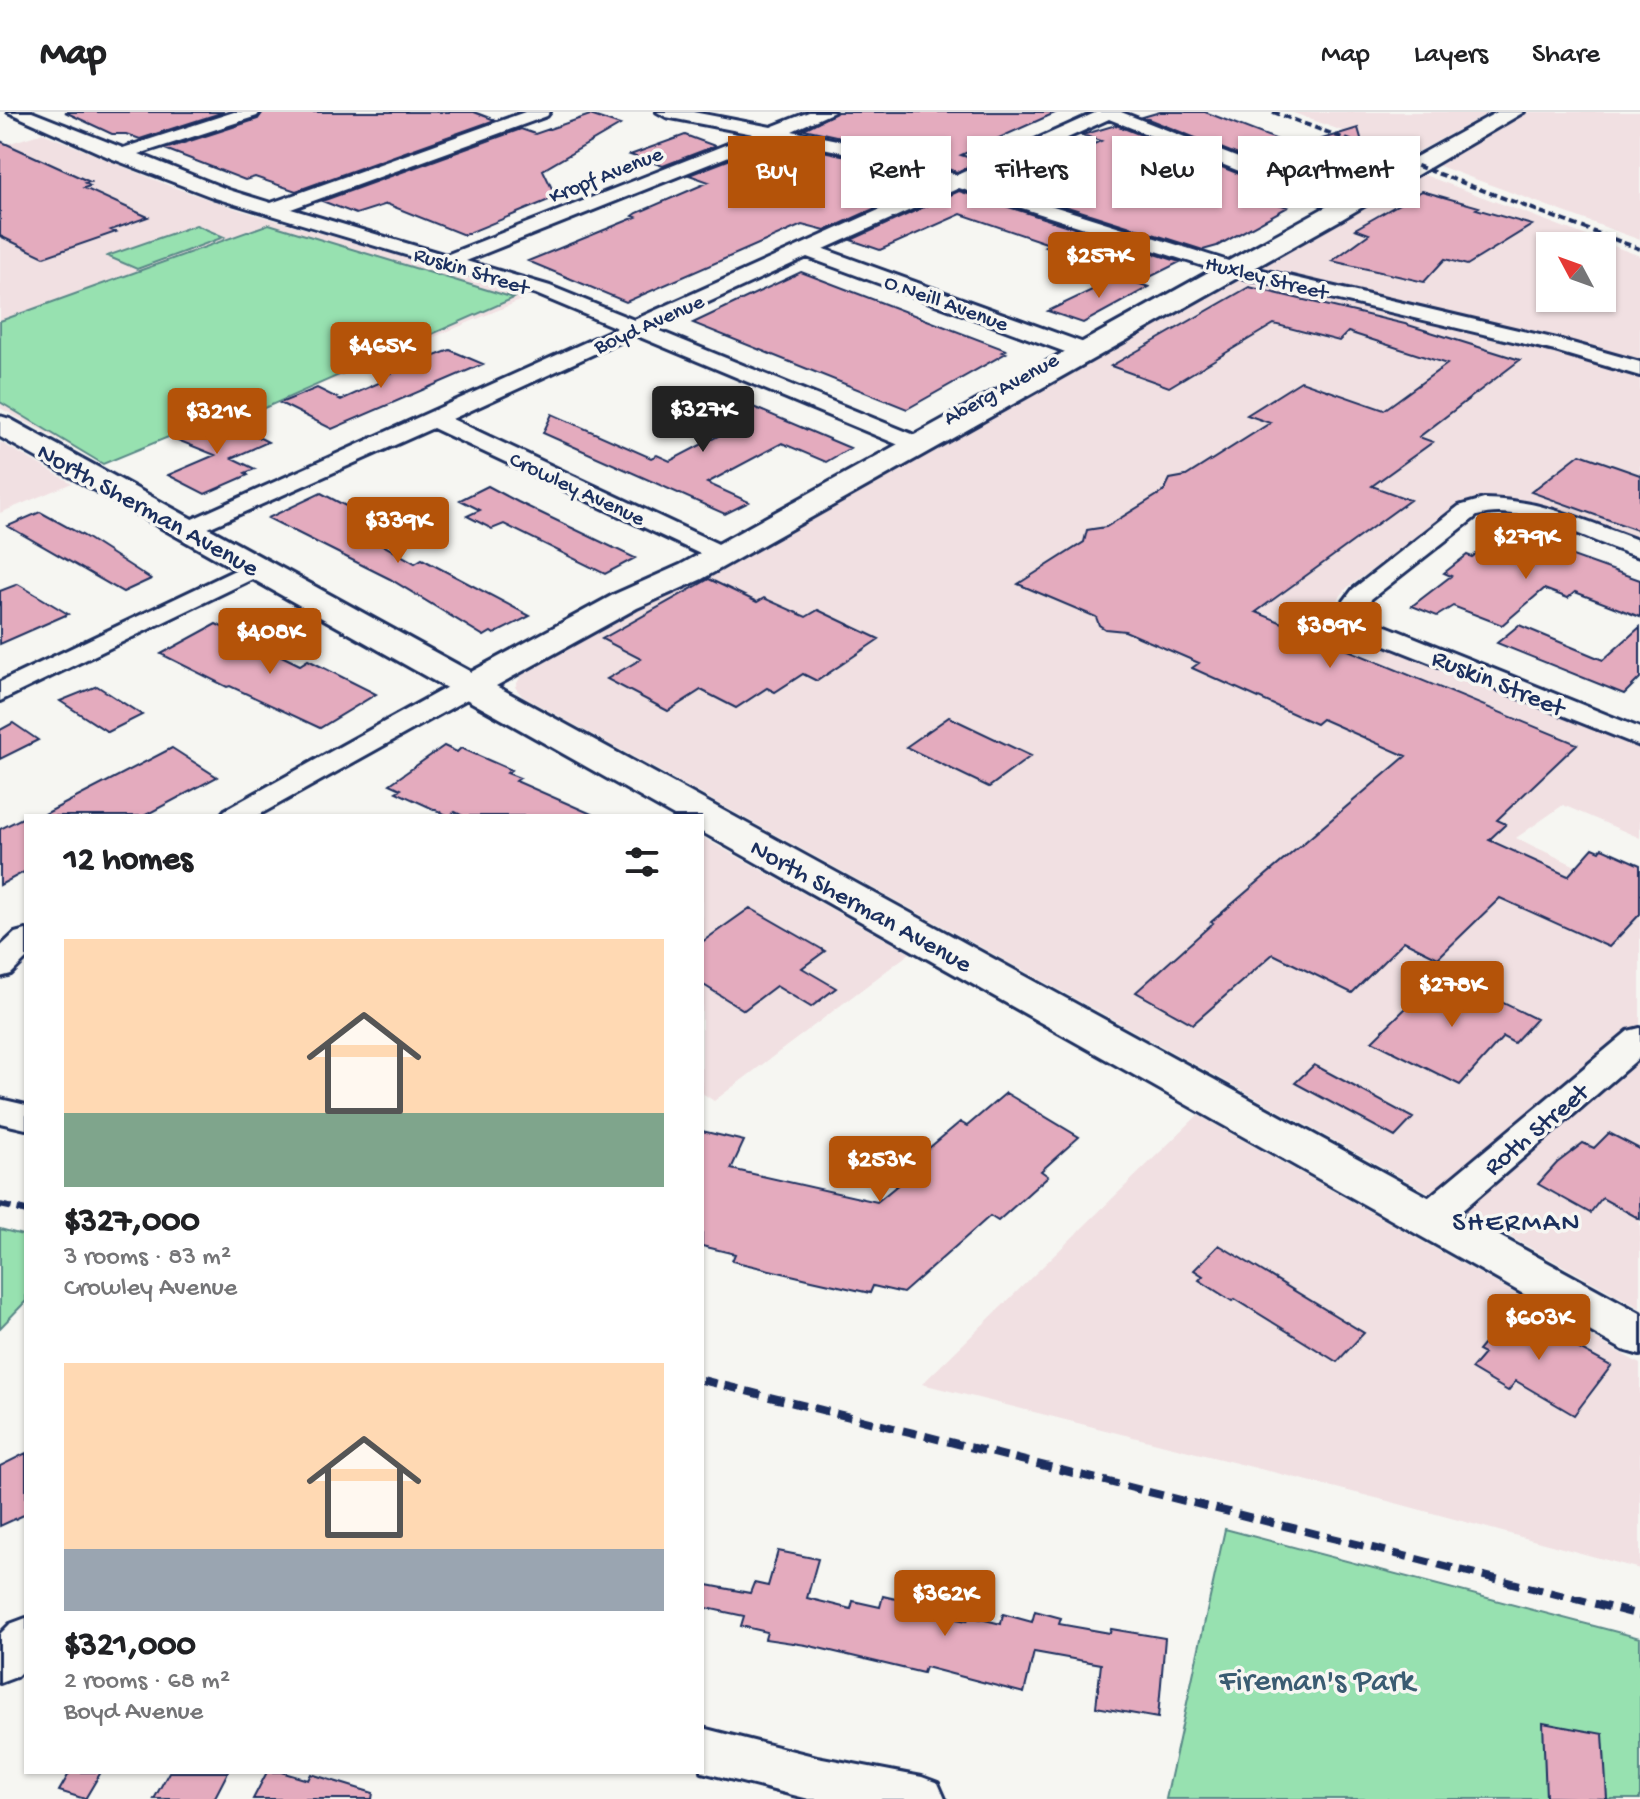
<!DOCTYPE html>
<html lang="en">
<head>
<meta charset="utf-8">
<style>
	body { margin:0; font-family:"Gochi Hand",sans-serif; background:#f6f6f6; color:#202124; height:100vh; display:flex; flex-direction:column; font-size:30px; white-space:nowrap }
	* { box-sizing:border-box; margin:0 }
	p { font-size:26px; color:#757577 }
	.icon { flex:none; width:44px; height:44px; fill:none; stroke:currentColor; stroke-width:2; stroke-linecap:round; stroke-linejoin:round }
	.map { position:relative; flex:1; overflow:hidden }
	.panel { position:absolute; left:24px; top:702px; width:680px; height:960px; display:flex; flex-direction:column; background:#fff; border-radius:0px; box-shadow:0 2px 6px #0004 }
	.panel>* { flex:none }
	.hud { position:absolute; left:728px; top:24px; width:760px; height:72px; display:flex; gap:16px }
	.needle { width:52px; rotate:311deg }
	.fabs { position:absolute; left:1536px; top:120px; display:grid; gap:16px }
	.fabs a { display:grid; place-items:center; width:80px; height:80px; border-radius:0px; background:#fff; box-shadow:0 2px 6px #0004; font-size:40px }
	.price { position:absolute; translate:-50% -68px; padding:0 18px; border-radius:8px; background:#b45309; color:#fff; font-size:26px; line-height:52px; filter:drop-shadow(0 2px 4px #0008) }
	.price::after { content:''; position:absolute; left:50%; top:48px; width:24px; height:18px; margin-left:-12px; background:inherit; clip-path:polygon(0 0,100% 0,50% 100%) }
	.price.selected { background:#222; color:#fff }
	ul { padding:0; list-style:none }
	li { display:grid; align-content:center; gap:16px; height:424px; padding:0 40px }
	li span { display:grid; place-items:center; height:248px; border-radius:0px; color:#555 }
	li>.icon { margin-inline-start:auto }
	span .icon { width:144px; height:144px; fill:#fffc; stroke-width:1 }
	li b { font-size:34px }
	h2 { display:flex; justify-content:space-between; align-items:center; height:96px; padding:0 40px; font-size:34px }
	.chip { padding:0 28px; border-radius:0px; background:#fff; box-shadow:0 2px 6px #0004; font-size:28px; line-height:72px }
	.chip.selected { background:#b45309; color:#fff }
	header { display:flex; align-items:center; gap:48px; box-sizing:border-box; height:112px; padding:0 40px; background:#fff; border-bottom:2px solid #e0e0e0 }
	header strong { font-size:38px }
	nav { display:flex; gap:44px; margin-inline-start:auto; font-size:28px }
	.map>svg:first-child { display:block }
	.built { fill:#f1e0e2; fill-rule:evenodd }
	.green { fill:#97e1b0; stroke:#598887; stroke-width:2 }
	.building { fill:#e4abbe; stroke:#1b2f5e; stroke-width:2 }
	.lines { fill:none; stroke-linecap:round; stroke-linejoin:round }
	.minor-casing { stroke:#1b2f5e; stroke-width:6 }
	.tertiary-casing { stroke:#1b2f5e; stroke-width:6 }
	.minor { fill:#f6f6f2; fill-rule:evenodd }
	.tertiary { fill:#f6f6f2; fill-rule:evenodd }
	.rail-far2 { stroke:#1b2f5e; stroke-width:4; stroke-dasharray:7 4; stroke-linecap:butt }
	.rail-far1 { stroke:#1b2f5e; stroke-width:6; stroke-dasharray:12 6; stroke-linecap:butt }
	.rail { stroke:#1b2f5e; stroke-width:8; stroke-dasharray:15 8; stroke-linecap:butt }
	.labels { text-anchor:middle; stroke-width:7; stroke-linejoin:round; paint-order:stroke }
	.far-street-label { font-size:22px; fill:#1b2f5e; stroke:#f6f6f2 }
	.street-label { font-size:26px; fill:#1b2f5e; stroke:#f6f6f2 }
	.neighbourhood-label { font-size:28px; letter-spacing:2px; fill:#1b2f5e; stroke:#f6f6f2 }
	.near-park-label { font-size:32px; fill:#3a5c72; stroke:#f6f6f2 }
</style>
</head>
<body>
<header>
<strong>Map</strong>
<nav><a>Map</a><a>Layers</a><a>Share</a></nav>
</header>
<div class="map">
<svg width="1640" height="1687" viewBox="0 0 1640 1687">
	<rect width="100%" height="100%" fill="#f6f6f2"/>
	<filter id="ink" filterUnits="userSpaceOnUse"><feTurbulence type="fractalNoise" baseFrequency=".0125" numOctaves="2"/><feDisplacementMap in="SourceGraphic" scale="16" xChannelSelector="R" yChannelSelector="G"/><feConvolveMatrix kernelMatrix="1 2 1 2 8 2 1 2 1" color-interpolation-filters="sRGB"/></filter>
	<g filter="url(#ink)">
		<path class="built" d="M1291,0h194l2,2 -77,42z
			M1513,0h127v128l-217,-80z
			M43,21l127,53 70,24 206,59 83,28 -292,123 -13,-6 -121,50 -103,-56v-262z
			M1419,61l221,83v284l-97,-34 -35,-8h-27l-19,6 -115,84 -8,10 -2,11 7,15 16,10 280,115v89l-77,-33 -47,33 124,58v412l-1118,-612 -7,-9 7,-13zM1550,134h52v52h-52z
			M0,330l72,41 -72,30z
			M702,725l208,116 -196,148 -12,-8z
			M1198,1003l442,249v205l-256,-69 -462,-116z"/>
		<path class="green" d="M269,112l245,74 -277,122 -13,-6 -121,50 -103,-62v-81z
			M196,113l28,12 -87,32 -30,-13z
			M0,1117l26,7v65l-26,27z
			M1225,1417l415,109v161h-474z"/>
		<path class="building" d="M65,0h159l-84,27 -14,-5h-14z
			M263,0h211l21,8 -199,71 -41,-14 -10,3 -80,-31 93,-30z
			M837,0h220l-96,43 19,6 -23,11 -94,-30 -59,-13z
			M1160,0h45l91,35 62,-19 5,17 -45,16 18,7 -30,14 -163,-65z
			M590,3l30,10 -77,45 13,27 -92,38 -77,-31 -31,10 -34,-13 199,-72 14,5z
			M1116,13l166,66 -20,8 26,8 -71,39 -14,4 -221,-70 24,-10 17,5 78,-34 -19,-6z
			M685,23l30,11 -52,20 -33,-11z
			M0,29l90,41 -5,1 5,3 -6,2 64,29 -37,13 5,2 -72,25 -44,-21z
			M783,39l38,8 2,-8 28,6 82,25 -108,49 -23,-6 -176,77 -98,-41 108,-44 -3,-1 4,-3 72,-31 -20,-7 52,-20 18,6z
			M959,79l221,71 -32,16 -103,-32 4,-2 -88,-30 -81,36 -29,-10z
			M1422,79l57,16 -3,2 56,16 -65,40 -22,-6 -21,23 -92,-21 37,-27 -14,-5z
			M801,160l205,78 -4,2 4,1 -99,56 -214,-86z
			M1119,165l30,10 -66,36 -35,-12z
			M1249,175l156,37 115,36 -101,77 14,5 -61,44 38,14 -154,112 321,132 -80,76 9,4 -17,16 79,36 25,-28 7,3 2,-3 38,17v49l-31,33 -109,-49 -62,60 -34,-17 -52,52 -79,-39 -80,70 -57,-32 77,-69 -2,-1 195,-166 -84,-37 -6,5 -124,-56 7,-5 -74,-32 -20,-2 -6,-4 -3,-8 -78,-33 66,-42 3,-12 19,-3 58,-36 6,-12 16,-3 84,-53 -23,-8 54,-34 83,29 63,-46 -99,-32 -9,9 -65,-17 -105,63 -58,-21z
			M450,238l33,14 -151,65 -52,-26 37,-15 24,12 40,-18 -4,-4z
			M753,295l97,41 -24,14 -44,-19 -75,40 42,19 -24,12 -182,-81 9,-19 99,44 6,-3 13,6 69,-36 -11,-5z
			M210,310l11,5 10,-4 37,19 -36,16 23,11 -10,4 3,2 -43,19 -37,-19 47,-20 -40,-16z
			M1580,342l60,21v56l-109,-39z
			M488,374l30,16 117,56 -30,16 -101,-50 -12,5 -25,-13 13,-6 -20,-10z
			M321,381l46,24 -18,8 20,10 -2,1 48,27 7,-4 108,57 -36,18 -3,-2 -7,4 -94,-57 -122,-61z
			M40,400l44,24 67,43 -28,13 -115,-66z
			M1505,420l135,48v37l-65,-25 -7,6 -24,-9 -42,36 -49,-19 -16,10 -25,-10 39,-30 -7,-3 23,-18 5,2z
			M709,467l48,23 7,-4 42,19 12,-7 61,29 -62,42 -14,-7 -28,18 -8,-4 -31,20 -35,-18 -33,21 -61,-32 34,-20 -39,-20z
			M18,472l50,30 -68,30v-53z
			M216,512l84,41 8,-5 68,34 -56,34 -90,-42 -3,1 -66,-33z
			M1519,513l84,35 37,-33v51l-16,16 -127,-51z
			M97,574l45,29 -34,17 -48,-31z
			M949,605l82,39 -42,31 -83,-40z
			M13,611l25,17 -38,19v-29z
			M444,634l13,6 4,-4 50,22 -4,3 13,5 -4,3 80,35h-133l-8,-4 -6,4 -53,-24 5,-3 -11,-5z
			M172,636l45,29 -73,39h-103z
			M26,704v55l-26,14v-56z
			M750,796l75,43 -23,17 34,20 -25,19 -35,-21 -32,24 -42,-26v-42z
			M1442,861l94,46 -22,24 -11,-6 -43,48 -88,-44z
			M1314,953l6,3 93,50 -18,19 -100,-54z
			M1006,981l73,44 -38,34 7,5 -50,45 -8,-5 -87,77 -30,-7 -3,7 -58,-13 -80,-19 3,-7 -33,-8v-115l42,10 -13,28 146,33 40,-33 -7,-5 50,-42 7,4z
			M1609,1021l31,16v70l-38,-21 -12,15 -52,-29 19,-21 26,-20 11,5z
			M1219,1133l145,88 -27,29 -102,-63 -3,2 -33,-21 4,-4 -9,-6z
			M1516,1194l47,27 -4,5 52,28 -37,49 -58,-34 -8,10 -37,-22 13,-15 -6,-3z
			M26,1341v61l-26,12v-60z
			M778,1439l40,8 -11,39 44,11 2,-8 27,6 3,-11 30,7 -2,7 56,11 2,-5 32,8 2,-10 29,8 3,-11 26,7 -2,6 51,9 1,-4 54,9 -7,80 -62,-11 5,-43 -67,-12 -10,41 -99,-26 -2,6 -117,-28 -41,-6 2,-7 -26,-6 3,-10 -42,-9v-23l48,9 4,-10 14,3z
			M1543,1611l60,11 4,65 -61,-2z
			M70,1660h31l-16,27 -26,-8z
			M169,1660h59l-14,27h-60z
			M267,1660h14l27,8 3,-6 62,19 -1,6h-119z"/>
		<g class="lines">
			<defs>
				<path id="minor" d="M8,0h24l91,36 111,-36h26l-3,4 -118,38 90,36 42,13 254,-91h25l-3,4 -256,93 155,46 307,-121 -87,-17 -9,-5h36l78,15 38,-15h25l-42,19 70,14 95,30 140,-63h24l232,91 2,4 -9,6 -7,-2 -230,-92 -135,62 267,84 320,75 79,22v14l-85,-25 -327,-77 -269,-86 -135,61 271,98 3,5 -3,5h-16l-272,-100 -155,71 275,112 4,5 -4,5h-16l-276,-115 -183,84 279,131 4,5 -4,5h-18l-280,-132 -245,109 -9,-2 -3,-5 3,-5 438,-197 -81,-34 -321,-96 -102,-39zM774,26l78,16 89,28 -307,138 -84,-34 -84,-25z
					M1484,387c55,0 105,23 156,42v16c-48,-12 -113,-56 -163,-41l-106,83 -4,15 9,8 264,106v18l-282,-112 -17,-18 3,-15 9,-12 106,-83z
					M256,448l9,3 4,5 -4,5 -265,128v-19z
					M470,566l10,2 4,6 -4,6 -223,124h-37l5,-6 235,-130z
					M26,818v29l-15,15 -11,3v-30l15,-14z
					M1640,916v29l-197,170 -13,4 -13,-4 -5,-10 5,-10 211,-176z
					M0,987l26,6v24l-26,-6z
					M26,1506v49l-10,10 -16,6v-49l10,-10z
					M702,1616l115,29 105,20 16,6 7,16h-136l-107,-27z"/>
				<path id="tertiary" d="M1497,0h27l-182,107 -640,360 -65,29 -141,78 1144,627v42l-17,-5 -921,-518v-16h-28l-674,-379v-21l10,3 461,253 144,-78 65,-29z"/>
			</defs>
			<use href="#minor" class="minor-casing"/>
			<use href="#tertiary" class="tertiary-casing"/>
			<use href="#minor" class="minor"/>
			<use href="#tertiary" class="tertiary"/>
			<path class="rail-far2" d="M1273,0l367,137"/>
			<path class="rail-far1" d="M0,1093l26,6"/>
			<path class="rail" d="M19,1097l7,2
				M702,1268l938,235"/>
		</g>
	</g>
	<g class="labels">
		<g class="far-street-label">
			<text transform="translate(605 61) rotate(-22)" y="8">Kropf Avenue</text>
			<text transform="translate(472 157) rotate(17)" y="8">Ruskin Street</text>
			<text transform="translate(1267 164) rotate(14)" y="8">Huxley Street</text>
			<text transform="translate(947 189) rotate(20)" y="8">O Neill Avenue</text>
			<text transform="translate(648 210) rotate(-24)" y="8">Boyd Avenue</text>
			<text transform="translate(1000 275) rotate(-29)" y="8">Aberg Avenue</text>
			<text transform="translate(578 375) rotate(25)" y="8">Crowley Avenue</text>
		</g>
		<g class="street-label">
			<text transform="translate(149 396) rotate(29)" y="9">North Sherman Avenue</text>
			<text transform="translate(1499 569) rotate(22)" y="9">Ruskin Street</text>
			<text transform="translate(862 792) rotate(29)" y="9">North Sherman Avenue</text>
			<text transform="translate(1535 1016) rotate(-40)" y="9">Roth Street</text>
		</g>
		<g class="neighbourhood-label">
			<text x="1517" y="1118">SHERMAN</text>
		</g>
		<g class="near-park-label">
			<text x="1317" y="1577">Fireman's Park</text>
		</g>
	</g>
</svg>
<div class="fabs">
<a><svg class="needle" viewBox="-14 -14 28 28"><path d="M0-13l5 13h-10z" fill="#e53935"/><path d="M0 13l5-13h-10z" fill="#757577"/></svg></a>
</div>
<b class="price" style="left:1099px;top:188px">$257K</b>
<b class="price" style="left:381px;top:278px">$465K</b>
<b class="price selected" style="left:703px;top:342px">$327K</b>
<b class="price" style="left:217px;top:344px">$321K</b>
<b class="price" style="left:398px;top:453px">$339K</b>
<b class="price" style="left:1526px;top:469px">$279K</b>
<b class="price" style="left:1330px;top:558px">$389K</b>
<b class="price" style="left:270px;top:564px">$408K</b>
<b class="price" style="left:1452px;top:917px">$278K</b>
<b class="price" style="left:880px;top:1092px">$253K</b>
<b class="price" style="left:1539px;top:1250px">$603K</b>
<b class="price" style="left:945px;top:1526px">$362K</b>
<div class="hud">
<a class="chip selected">Buy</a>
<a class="chip">Rent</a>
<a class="chip">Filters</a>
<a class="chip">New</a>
<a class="chip">Apartment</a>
</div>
<section class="panel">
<h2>12 homes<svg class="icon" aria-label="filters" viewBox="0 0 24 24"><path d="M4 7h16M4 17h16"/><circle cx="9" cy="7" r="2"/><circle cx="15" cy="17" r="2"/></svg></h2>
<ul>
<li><span style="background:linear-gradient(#ffd9b3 70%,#7fa58c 0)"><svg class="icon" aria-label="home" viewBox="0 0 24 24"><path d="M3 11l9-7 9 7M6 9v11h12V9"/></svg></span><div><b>$327,000</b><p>3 rooms · 83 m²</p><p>Crowley Avenue</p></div></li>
<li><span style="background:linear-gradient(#ffd9b3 75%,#9aa5b1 0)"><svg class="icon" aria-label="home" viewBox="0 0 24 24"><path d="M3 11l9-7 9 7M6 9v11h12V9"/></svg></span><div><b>$321,000</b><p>2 rooms · 68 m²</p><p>Boyd Avenue</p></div></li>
</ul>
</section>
</div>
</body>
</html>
